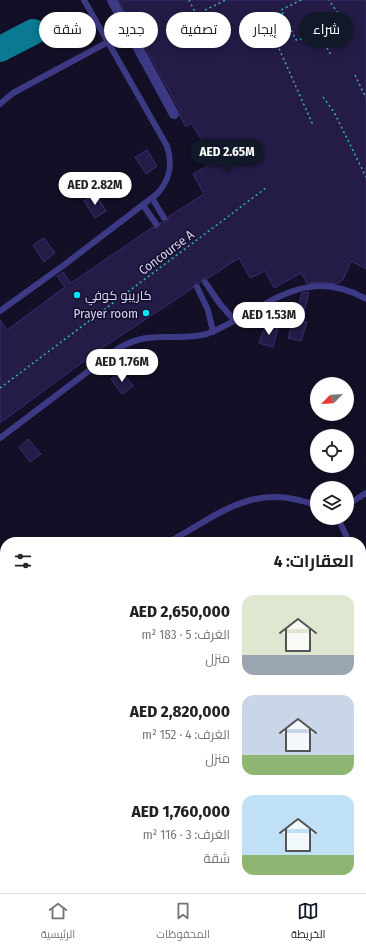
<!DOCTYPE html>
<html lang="ar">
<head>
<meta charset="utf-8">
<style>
	body { margin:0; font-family:"Fira Sans Condensed",Cairo,sans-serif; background:#f2f2f2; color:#222; direction:rtl; height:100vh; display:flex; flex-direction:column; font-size:15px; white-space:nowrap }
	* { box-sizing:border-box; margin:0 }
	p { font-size:13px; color:#767676 }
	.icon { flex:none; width:22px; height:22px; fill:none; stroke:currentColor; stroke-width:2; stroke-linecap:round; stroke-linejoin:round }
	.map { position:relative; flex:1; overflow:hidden; direction:ltr }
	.details { position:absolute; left:0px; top:537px; width:366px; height:356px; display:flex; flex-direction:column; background:#fff; border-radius:16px 16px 0 0; box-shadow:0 2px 10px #0003; direction:rtl }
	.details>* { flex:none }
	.top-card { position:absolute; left:12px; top:12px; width:342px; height:36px; direction:rtl; display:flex; gap:8px }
	.needle { width:26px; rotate:246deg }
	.controls { position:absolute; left:310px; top:377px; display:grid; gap:8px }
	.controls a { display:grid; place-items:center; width:44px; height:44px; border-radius:50%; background:#fff; box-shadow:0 2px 10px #0003; font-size:20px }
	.price { position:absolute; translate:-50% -34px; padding:0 9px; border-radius:14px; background:#fff; color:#222; font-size:13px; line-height:26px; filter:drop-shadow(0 1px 2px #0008) }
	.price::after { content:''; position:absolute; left:50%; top:24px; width:12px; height:9px; margin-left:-6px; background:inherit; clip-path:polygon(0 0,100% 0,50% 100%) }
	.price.on { background:#111827; color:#fff }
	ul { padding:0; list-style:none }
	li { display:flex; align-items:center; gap:12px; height:100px; padding:0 12px }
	li span { display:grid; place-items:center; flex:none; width:112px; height:80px; border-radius:12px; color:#555 }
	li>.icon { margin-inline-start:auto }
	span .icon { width:48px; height:48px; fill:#fffc; stroke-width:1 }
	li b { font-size:17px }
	h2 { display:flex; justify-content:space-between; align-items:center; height:48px; padding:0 12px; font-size:17px }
	.pill { padding:0 14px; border-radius:18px; background:#fff; box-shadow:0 2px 10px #0003; font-size:14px; line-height:36px }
	.pill.on { background:#111827; color:#fff }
	.menu { display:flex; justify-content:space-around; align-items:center; height:56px; border-top:1px solid #e0e0e0; background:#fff; font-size:11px; color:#767676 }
	.menu a { display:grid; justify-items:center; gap:2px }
	.menu .on { color:#111827 }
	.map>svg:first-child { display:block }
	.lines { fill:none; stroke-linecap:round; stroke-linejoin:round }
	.taxiway { stroke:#0a7a92; stroke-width:26 }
	.building { fill:#241b47; stroke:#3b2d73 }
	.path { stroke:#2fb8b0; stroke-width:1.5; stroke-dasharray:2 3; stroke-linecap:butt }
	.lane { stroke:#3d3a85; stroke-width:6 }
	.street { stroke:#3d3a85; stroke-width:10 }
	.poi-dot { fill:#00e5ff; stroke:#130f26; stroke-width:1.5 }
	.labels { text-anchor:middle; stroke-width:3; stroke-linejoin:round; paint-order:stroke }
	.street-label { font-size:13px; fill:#d9d4ff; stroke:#130f26 }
	.poi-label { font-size:13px; fill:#d9d4ff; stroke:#130f26; text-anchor:start }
</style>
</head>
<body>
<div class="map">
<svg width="366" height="893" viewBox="0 0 366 893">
	<rect width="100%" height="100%" fill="#130f26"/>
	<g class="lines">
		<path class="taxiway" d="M0,49l33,-17
			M0,742l5,-3
			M361,767l5,9
			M265,888l3,5
			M20,893l9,-5"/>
	</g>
	<path class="building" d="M119,0h247v269l-15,-8 -8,19 -7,4 -13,-2 -16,1 -6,-10 -27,15 -9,-17 -15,7 -11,-20 -31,20h-5l-3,5h-5l-2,5 -94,62 -99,73v-103l7,10 58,-43 -8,-11 6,-4 8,11 82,-56 5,1 2,-5 7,-1 1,-5 36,-23 -11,-20 22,-13 -24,-38 -5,4 -6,-11v-5z
		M147,150l10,16 -11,8 -11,-17z
		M96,194l10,17 -11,7 -11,-17z
		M44,238l11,15 -11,9 -11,-17z
		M309,292l-7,29 5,1 -6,19 -13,-3 14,-45z
		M266,324l12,4 -5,19 -14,-4z
		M121,371l12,15 -11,8 -11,-15z
		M28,439l13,15 -11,8 -11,-15z"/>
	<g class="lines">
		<path class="path" d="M189,0l6,12
			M301,0l-20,10 15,30 24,-5 11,20
			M205,10l21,-10
			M273,35l40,90
			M320,35l19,-20 -10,-15
			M355,75l11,23
			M323,97l11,15 32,65
			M0,388l266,-200"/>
		<path class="lane" d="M0,104l13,-11 95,-51
			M152,198l12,20
			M143,205l13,19
			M205,282l15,22 15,17
			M197,287l11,23 5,22
			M0,311l64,-46 93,-71c13,-14 16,-29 10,-48l-83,-146
			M0,438l119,-90c33,-19 55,-6 88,-14 58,-23 95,-71 159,-35
			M347,505l19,-12
			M338,518l11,24
			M169,542c52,-29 86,-61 148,-36
			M361,564l5,9
			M0,635l5,-3"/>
		<path class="street" d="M112,0l62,114"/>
	</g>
	<g class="poi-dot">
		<circle cx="77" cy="295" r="4"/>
		<circle cx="146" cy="313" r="4"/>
	</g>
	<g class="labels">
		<g class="street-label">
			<text transform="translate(166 252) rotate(-37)" y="5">Concourse A</text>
		</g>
		<g class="poi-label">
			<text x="85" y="300">كاريبو كوفي</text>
			<text x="138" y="318" text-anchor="end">Prayer room</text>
		</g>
	</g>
</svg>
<div class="controls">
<a><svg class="needle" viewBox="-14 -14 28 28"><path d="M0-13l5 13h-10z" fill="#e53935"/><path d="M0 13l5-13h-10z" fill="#767676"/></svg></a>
<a><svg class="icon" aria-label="locate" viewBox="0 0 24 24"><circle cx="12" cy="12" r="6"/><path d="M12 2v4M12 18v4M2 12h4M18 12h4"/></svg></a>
<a><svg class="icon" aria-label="layers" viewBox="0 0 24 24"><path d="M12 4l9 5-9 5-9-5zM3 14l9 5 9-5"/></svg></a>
</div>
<b class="price on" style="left:227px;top:173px">AED 2.65M</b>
<b class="price" style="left:95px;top:206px">AED 2.82M</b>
<b class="price" style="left:269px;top:336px">AED 1.53M</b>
<b class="price" style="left:122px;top:383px">AED 1.76M</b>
<div class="top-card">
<a class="pill on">شراء</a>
<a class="pill">إيجار</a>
<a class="pill">تصفية</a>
<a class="pill">جديد</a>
<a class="pill">شقة</a>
</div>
<section class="details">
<h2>العقارات: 4<svg class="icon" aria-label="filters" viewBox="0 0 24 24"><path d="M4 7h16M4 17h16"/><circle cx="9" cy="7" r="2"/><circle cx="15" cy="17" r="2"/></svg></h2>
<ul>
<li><span style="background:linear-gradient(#dfe7d0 75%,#9aa5b1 0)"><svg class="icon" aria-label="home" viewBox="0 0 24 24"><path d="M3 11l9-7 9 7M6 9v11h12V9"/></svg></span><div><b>AED 2,650,000</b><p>الغرف: 5 · 183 m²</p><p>منزل</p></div></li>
<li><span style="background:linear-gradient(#c9d6e8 75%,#8fb573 0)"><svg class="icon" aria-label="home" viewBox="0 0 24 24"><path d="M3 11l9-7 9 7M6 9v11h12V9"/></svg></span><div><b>AED 2,820,000</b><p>الغرف: 4 · 152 m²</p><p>منزل</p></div></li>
<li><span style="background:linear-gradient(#bfe0f5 75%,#8fb573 0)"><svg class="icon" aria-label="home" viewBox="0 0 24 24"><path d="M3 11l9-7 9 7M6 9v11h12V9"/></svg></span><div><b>AED 1,760,000</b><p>الغرف: 3 · 116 m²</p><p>شقة</p></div></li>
</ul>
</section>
</div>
<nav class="menu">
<a class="on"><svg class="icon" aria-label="map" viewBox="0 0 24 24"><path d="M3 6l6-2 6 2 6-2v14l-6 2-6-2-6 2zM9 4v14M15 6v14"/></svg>الخريطة</a>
<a><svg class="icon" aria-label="saved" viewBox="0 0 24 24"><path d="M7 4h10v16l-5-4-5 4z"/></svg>المحفوظات</a>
<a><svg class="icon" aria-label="home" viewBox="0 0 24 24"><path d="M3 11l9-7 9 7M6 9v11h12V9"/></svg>الرئيسية</a>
</nav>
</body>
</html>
